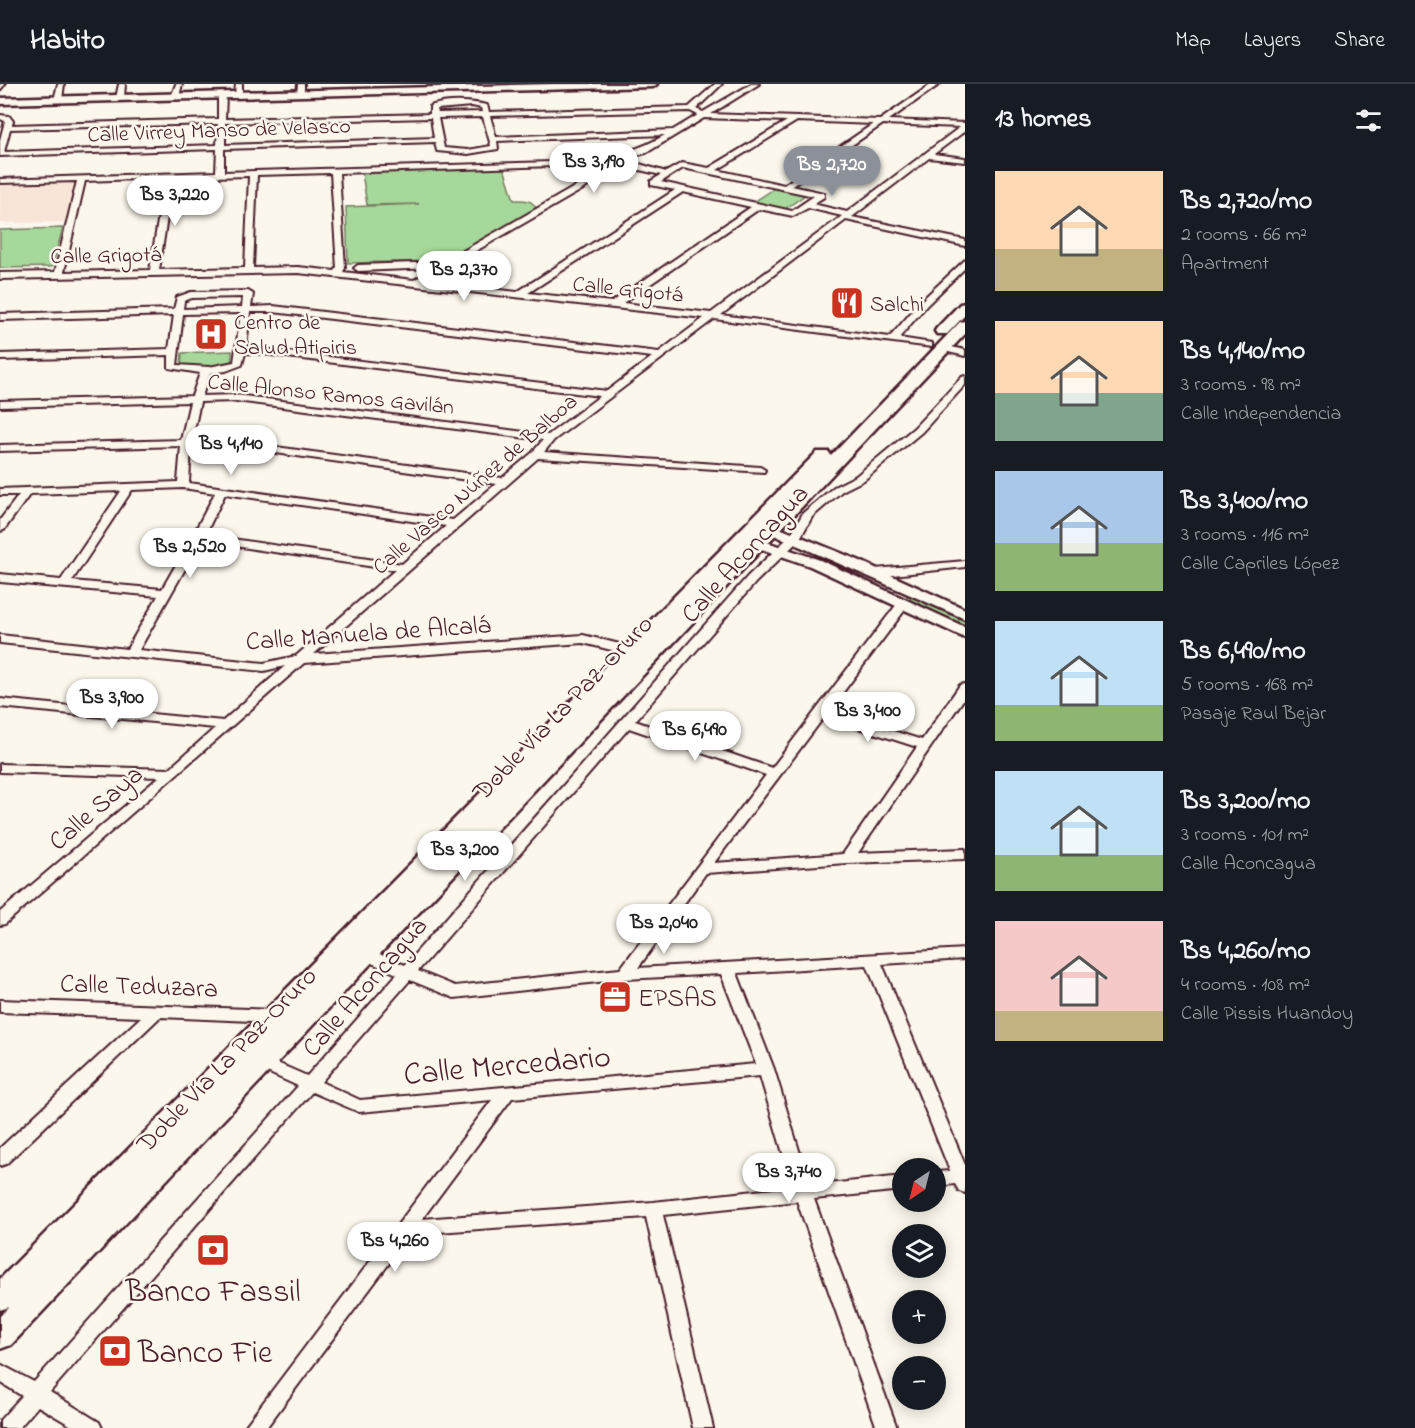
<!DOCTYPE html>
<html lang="en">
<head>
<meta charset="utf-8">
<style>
	body { margin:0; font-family:"Indie Flower",sans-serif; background:#20242c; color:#f1f3f6; height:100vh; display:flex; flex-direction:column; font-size:22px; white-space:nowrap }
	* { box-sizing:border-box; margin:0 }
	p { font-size:20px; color:#9ea1a6 }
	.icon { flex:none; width:33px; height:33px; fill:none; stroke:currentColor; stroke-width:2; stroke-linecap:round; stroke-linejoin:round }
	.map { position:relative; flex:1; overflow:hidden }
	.details { display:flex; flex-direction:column; background:#171b24; width:450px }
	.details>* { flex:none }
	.needle { width:39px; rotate:215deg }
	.buttons { position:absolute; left:892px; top:1074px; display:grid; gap:12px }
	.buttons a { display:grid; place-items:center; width:54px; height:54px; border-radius:50%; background:#171b24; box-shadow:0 3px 15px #0003; font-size:30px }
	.price { position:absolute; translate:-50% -51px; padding:0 14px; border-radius:21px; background:#fff; color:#222; font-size:20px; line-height:39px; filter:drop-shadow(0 2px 3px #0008) }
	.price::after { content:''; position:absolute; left:50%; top:36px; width:18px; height:14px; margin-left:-9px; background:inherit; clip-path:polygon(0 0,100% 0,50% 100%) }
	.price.active { background:#8c9099; color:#fff }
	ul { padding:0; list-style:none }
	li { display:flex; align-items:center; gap:18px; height:150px; padding:0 30px }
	li span { display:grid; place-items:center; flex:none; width:168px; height:120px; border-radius:0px; color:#555 }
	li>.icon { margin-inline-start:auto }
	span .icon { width:72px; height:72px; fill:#fffc; stroke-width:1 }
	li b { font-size:26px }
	h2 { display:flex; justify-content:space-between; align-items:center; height:72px; padding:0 30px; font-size:26px }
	header { display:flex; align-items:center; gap:36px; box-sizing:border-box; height:84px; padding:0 30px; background:#171b24; border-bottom:2px solid #363941 }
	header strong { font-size:28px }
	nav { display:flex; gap:33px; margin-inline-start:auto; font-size:21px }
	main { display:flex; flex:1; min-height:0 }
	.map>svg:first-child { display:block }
	.built { fill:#f8e5d7 }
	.green { fill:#a5d89a; stroke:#787c62; stroke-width:1.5 }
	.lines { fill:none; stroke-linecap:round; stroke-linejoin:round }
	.minor-casing { stroke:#4a1f2b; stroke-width:4 }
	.tertiary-casing { stroke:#4a1f2b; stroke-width:5 }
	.trunk-casing { stroke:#4a1f2b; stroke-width:5 }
	.minor { fill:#fbf7ec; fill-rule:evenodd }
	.tertiary { fill:#fbf7ec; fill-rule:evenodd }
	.trunk { fill:#fbf7ec; fill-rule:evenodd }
	.labels { text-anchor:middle; stroke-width:5; stroke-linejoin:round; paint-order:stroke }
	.far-street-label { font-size:22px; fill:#4a1f2b; stroke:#fbf7ec }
	.far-poi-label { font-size:22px; fill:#4a1f2b; stroke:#fbf7ec; text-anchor:start }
	.street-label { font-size:26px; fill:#4a1f2b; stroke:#fbf7ec }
	.poi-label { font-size:26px; fill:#4a1f2b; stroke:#fbf7ec; text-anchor:start }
	.near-street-label { font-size:32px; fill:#4a1f2b; stroke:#fbf7ec }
	.near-poi-label { font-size:32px; fill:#4a1f2b; stroke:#fbf7ec }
</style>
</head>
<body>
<header>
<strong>Habito</strong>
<nav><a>Map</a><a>Layers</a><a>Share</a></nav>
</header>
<main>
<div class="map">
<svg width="965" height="1344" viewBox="0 0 965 1344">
	<rect width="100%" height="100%" fill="#fbf7ec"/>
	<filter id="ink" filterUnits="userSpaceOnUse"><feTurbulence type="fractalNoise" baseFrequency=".0167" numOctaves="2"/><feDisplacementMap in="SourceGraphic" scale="12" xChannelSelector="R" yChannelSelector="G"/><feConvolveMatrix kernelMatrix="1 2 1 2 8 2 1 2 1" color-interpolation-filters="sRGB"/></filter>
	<g filter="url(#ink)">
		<path class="built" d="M77,97l-10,41 -67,1v-40z"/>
		<path class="green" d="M504,84l10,32c9,0 18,-1 22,8l-91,53 -97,2 -2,-56 73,-3 -52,1 -5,-32z
			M775,104l30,7 -20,14 -31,-7z
			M63,144l-11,39 -52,1v-38z
			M232,267l-1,14 -50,2 1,-14z
			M907,512h6l52,25v7l-58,-29z"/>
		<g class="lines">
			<defs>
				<path id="minor" d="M0,0h5l-5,6z
					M58,0h6l-2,16 -4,2 -4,-2z
					M119,0h6l-1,14 -4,2 -4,-2z
					M176,0h6l-3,13 -4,2 -4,-2z
					M236,0h6v13l-7,-2z
					M298,0h6v12l-7,-2z
					M715,0h7l-26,25 7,3 48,-28h8l-48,30 169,6 52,-36h8l-51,36 76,3v8l-31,23 31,4v4l-36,-4 -77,59 113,23v6l-119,-26 -125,95 169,22 31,-36 44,-41v8l-38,37 -28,33 33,5v4l-218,-28 -160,121 -10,12 216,15 5,3 -1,2 -226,-14 -224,196 269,-19 53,13 2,3 -2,3 -4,1 -49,-12 -279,20 -299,261 -5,1v-13l159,-135 -159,-5v-8l169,5 46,-41 -215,-21v-8l223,22 62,-55 -21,5 -264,-28v-8l127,14 31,-53 -158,-14v-8l61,6 60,-89 -91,3 -26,36 -4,1v-11l19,-25h-19v-6l178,-7 3,-36 -181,5v-6l181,-5 9,-38 -190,5v-6l192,-5 8,-23 -31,-5v-13l-169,5v-6l169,-5 5,-34 -174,5v-6l174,-5 3,-12 14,-5 57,-1 5,3 -2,13 22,-1 386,46 45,-34 -406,-45 -298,6v-6l55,-1 22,-91 -77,2v-4l216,-7 1,-23 -217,7v-16l5,-19 -5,-2v-4l9,1 4,5 -1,4 206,-6v-23l4,-2 4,2 -1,23 205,-5v-8c18,-6 38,-5 57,-1l2,7 200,-5zM472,22l9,2 1,4 -44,1 -1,-4zM690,27l8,4 -25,15 -177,7 -6,-21zM483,33l8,29 -23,4 -24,-2 -6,-30zM431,34l3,20 -209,7v-22zM704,34l83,3 -78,47 -27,-5 -16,9 -43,-13 -179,103 -86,3 -4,3 4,3 76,-3 -20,12 -71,-8 2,-4 -6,-95 246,-8 38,-6 23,-6zM797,37l76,3 -89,61 -67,-15zM218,40l-1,21 -213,7 6,-23zM883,40l77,3 -113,85 -34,-8 11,-7v-4l-32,-7zM665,51c-26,15 -50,21 -80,26l-361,11v-23l211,-7 2,9 31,3 30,-5 -1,-8zM623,82l38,9 -10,6v4l24,5 -158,102 -93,-11zM683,84l131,28 -22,15 -131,-29zM331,89l6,95 -2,3 -37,-4 -45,1 4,-93zM249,92l-4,92 -86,2 14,-92zM165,94l-15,92 -86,2 21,-91zM683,108l68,15 -139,95 -84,-9zM808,124l34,8 -131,97 -88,-10 136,-94 34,7zM243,213l-1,10 -59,2 1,-8 8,-3zM250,228h23l379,45 -45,34 -361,-44zM241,229l-7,49 -25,5 -32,-2 6,-51zM245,269l18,1 337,42 -52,39 -312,-40 -34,1 8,-23 16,-2 16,-6zM236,317l307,39 -11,13 -30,25 -284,-39 -26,1 8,-38zM218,361l278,39 -43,36 -264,-37 2,-37zM183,404l32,5 -23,44 -30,52 -90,-8 60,-91zM225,410l221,32 -44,38 -197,-29zM201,457l194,29 -99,86 -32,7 -125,-13z
					M943,261l22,5v6l-25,-6v-4z
					M965,292v9l-43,47 -58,48 -22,11 -30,26 -13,23 -43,42 -121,139 137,47 128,-168 4,-1 6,4 -81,108 93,29 38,-55 5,-1v13l-107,156 107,-4v10l-118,4 -141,10 -68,95 327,-19v10l-83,5 83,201v28l-6,-2 -4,-7 -19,2v-14l14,-1 -83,-206 -130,8 37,96 36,117 93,-10v14l-89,9 83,229h-20l-80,-227 -134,14 50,213h-20l-47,-211 -235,17 -145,194h-22l248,-328 -133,12 -47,-20 -262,300 49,30 3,6h-27l-37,-22 -19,22h-19v-8l22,-24 -22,-14v-18l34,18 264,-296 -42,-19 -2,-4 2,-4 6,-2 6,2 39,17 90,-102 -37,-16 -3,-4 3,-4h10l35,15 343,-389 42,-40 13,-23 31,-26 22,-11 58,-48 48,-51zM824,633l93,30 -74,107 -129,9zM629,644l137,47 -146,194 -165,17 -37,-15zM721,890l35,90 -396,36 -39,-18 89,-102 44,18 171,-19zM760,992l33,111 -140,15 -231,17 90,-121z
					M965,477v6l-90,10 -6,-4 6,-4z
					M0,916l276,10 6,2 2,4 -2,4 -6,2 -116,-5 -154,147 -6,2v-18l141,-131 -141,-5z"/>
				<path id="tertiary" d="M554,0h103l-4,3 -653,17v-6z
					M772,441l86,35 107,49v10l-198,-87 -2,-3z
					M746,451l74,25 145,67v11l-155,-72 -69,-24 -2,-3z"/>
				<path id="trunk" d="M965,219v12l-18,19h-10l-2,-3 2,-3 23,-24z
					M965,237v13l-954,1011 -11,4v-33l9,-9 -9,3v-31l817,-827h12l2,4 129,-134z"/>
			</defs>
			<use href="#minor" class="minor-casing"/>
			<use href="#tertiary" class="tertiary-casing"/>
			<use href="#trunk" class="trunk-casing"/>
			<use href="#minor" class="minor"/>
			<use href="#tertiary" class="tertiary"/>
			<use href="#trunk" class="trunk"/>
		</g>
	</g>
	<defs>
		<symbol id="restaurant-square" viewBox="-11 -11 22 22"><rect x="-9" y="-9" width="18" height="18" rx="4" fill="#c8321e" stroke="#fbf7ec"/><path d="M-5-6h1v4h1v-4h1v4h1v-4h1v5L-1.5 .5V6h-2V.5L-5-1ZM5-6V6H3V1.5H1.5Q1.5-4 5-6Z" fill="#fff"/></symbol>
		<symbol id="hospital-square" viewBox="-11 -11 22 22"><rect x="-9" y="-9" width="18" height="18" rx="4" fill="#c8321e" stroke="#fbf7ec"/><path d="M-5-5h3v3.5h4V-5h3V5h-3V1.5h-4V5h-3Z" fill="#fff"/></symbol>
		<symbol id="office-square" viewBox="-11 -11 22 22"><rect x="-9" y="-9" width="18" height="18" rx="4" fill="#c8321e" stroke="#fbf7ec"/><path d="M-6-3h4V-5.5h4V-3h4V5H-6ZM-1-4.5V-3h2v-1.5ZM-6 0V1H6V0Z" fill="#fff"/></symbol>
		<symbol id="bank-square" viewBox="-11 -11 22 22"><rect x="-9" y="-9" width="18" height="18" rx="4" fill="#c8321e" stroke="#fbf7ec"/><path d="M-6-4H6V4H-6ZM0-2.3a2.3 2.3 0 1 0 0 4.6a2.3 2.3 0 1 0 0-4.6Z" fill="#fff"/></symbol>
	</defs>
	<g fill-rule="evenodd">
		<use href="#restaurant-square" x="828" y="200" width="38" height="38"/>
		<use href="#hospital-square" x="192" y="231" width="38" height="38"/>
		<use href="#office-square" x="596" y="894" width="38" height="38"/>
		<use href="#bank-square" x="194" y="1147" width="38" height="38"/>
		<use href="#bank-square" x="96" y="1248" width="38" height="38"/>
	</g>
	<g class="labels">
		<g class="far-street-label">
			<text transform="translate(219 45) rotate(-2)" y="8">Calle Virrey Manso de Velasco</text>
			<text transform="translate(106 170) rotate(-1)" y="8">Calle Grigotá</text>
			<text transform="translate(628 204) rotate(6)" y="8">Calle Grigotá</text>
			<text transform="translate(331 309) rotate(6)" y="8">Calle Alonso Ramos Gavilán</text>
			<text transform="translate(474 399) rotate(-41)" y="8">Calle Vasco Núñez de Balboa</text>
		</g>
		<g class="far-poi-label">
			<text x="870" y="227">Salchi</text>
			<text x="234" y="245">Centro de<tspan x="234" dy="25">Salud Atipiris</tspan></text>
		</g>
		<g class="street-label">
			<text transform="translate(744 469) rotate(-48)" y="9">Calle Aconcagua</text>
			<text transform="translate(368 548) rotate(-4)" y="9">Calle Manuela de Alcalá</text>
			<text transform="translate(562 623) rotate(-46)" y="9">Doble Vía La Paz-Oruro</text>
			<text transform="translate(95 723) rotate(-41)" y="9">Calle Saya</text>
			<text transform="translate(139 901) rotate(2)" y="9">Calle Teduzara</text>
			<text transform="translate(364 902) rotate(-49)" y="9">Calle Aconcagua</text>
			<text transform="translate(226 975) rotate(-46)" y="9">Doble Vía La Paz-Oruro</text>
		</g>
		<g class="poi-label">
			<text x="638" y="922">EPSAS</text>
		</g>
		<g class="near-street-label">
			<text transform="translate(507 980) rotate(-5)" y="11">Calle Mercedario</text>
		</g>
		<g class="near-poi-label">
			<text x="213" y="1217">Banco Fassil</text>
			<text x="138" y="1278" text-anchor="start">Banco Fie</text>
		</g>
	</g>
</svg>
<div class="buttons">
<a><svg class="needle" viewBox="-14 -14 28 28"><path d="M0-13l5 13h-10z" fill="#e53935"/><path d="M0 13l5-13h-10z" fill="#9ea1a6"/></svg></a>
<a><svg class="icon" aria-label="layers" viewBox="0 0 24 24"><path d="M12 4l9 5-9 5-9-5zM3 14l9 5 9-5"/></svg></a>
<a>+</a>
<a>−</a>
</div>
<b class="price" style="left:594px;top:110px">Bs 3,190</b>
<b class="price active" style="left:832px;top:113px">Bs 2,720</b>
<b class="price" style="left:175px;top:143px">Bs 3,220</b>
<b class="price" style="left:464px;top:218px">Bs 2,370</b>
<b class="price" style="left:231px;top:392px">Bs 4,140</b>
<b class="price" style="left:190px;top:495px">Bs 2,520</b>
<b class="price" style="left:112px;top:646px">Bs 3,900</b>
<b class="price" style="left:868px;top:659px">Bs 3,400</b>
<b class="price" style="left:695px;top:678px">Bs 6,490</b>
<b class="price" style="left:465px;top:798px">Bs 3,200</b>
<b class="price" style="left:664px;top:871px">Bs 2,040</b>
<b class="price" style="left:789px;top:1120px">Bs 3,740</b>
<b class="price" style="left:395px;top:1189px">Bs 4,260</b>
</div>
<section class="details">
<h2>13 homes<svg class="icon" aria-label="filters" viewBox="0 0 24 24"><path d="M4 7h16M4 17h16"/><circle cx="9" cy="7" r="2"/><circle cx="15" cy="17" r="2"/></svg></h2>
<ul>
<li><span style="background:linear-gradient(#ffd9b3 65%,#c2b280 0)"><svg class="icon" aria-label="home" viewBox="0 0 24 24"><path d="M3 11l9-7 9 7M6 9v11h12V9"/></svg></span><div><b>Bs 2,720/mo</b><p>2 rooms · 66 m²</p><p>Apartment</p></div></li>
<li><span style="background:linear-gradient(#ffd9b3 60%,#7fa58c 0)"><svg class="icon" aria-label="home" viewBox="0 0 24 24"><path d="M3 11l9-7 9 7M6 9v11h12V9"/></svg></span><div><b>Bs 4,140/mo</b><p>3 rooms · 98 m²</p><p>Calle Independencia</p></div></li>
<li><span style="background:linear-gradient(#a9c7e8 60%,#8fb573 0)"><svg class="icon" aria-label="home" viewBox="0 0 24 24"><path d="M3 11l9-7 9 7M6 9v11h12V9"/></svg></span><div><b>Bs 3,400/mo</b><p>3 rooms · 116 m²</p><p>Calle Capriles López</p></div></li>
<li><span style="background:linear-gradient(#bfe0f5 70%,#8fb573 0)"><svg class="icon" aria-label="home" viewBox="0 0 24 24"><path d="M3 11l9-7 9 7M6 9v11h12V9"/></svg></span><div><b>Bs 6,490/mo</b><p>5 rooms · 168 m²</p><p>Pasaje Raul Bejar</p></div></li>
<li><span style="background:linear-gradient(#bfe0f5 70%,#8fb573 0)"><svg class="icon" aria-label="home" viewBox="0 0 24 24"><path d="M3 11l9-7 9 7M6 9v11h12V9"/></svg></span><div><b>Bs 3,200/mo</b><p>3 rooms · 101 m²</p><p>Calle Aconcagua</p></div></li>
<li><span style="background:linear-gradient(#f6c9c9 75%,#c2b280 0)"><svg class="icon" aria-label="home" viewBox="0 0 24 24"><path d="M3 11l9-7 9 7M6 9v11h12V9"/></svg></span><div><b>Bs 4,260/mo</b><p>4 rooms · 108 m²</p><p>Calle Pissis Huandoy</p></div></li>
</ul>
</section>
</main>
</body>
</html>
